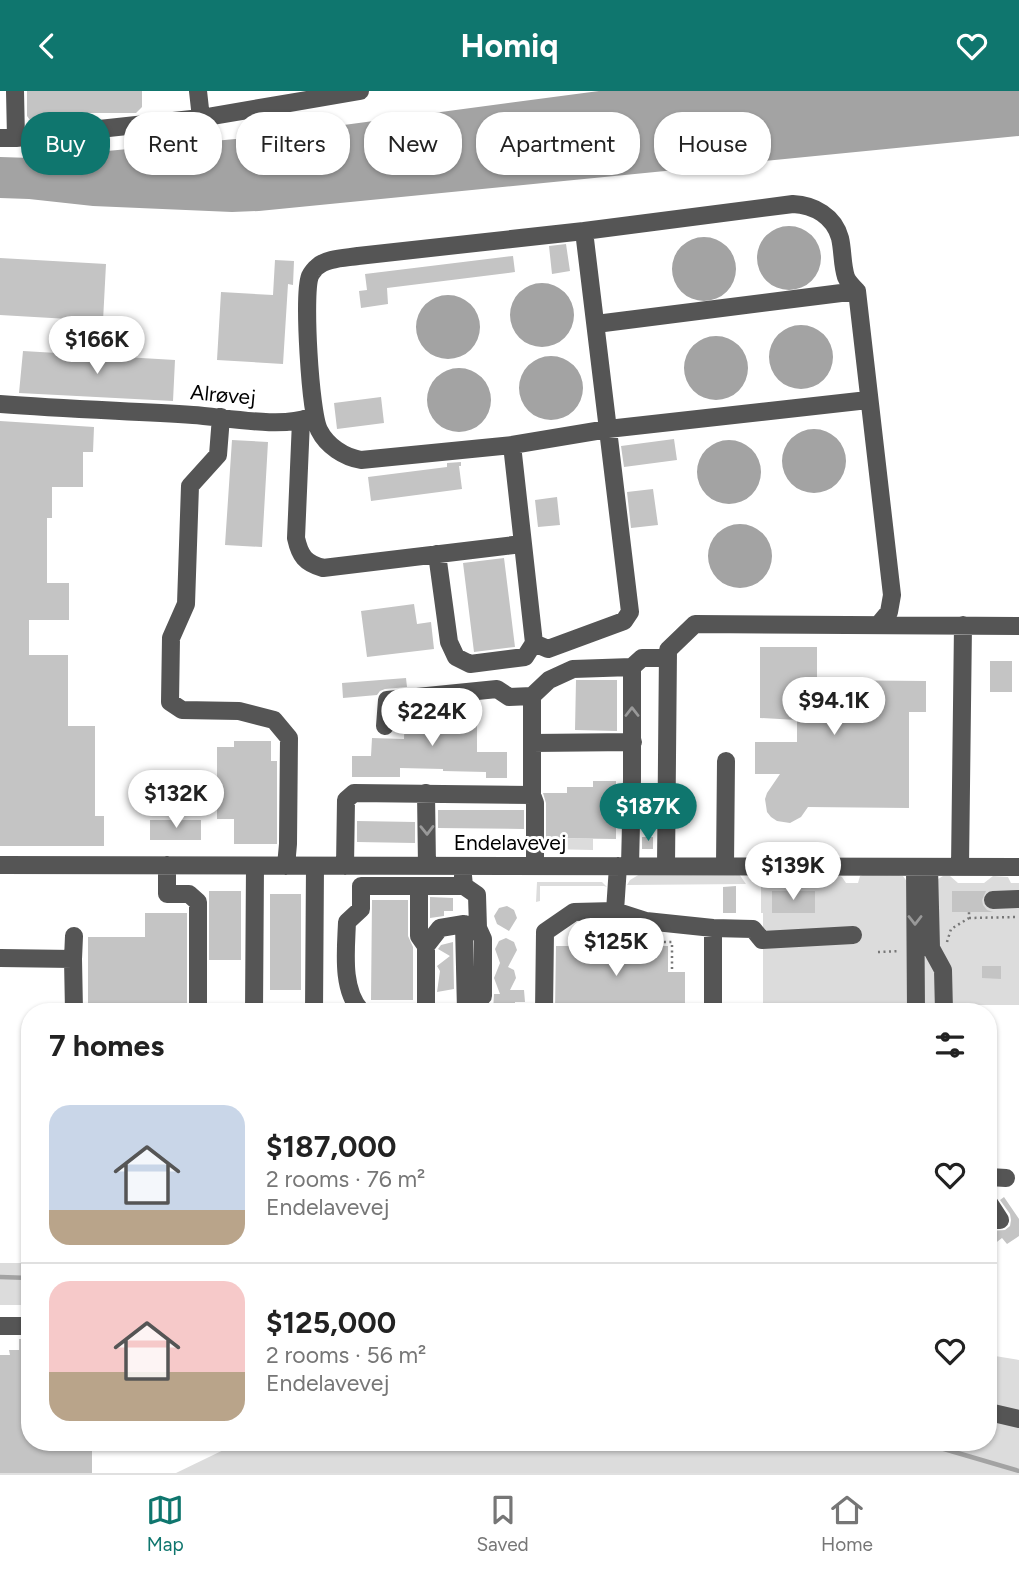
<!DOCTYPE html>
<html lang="en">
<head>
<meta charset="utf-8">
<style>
	body { margin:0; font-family:Figtree,sans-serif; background:#f2f2f2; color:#222; height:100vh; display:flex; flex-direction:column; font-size:26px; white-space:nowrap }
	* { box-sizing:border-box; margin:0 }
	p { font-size:23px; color:#767676 }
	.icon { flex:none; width:38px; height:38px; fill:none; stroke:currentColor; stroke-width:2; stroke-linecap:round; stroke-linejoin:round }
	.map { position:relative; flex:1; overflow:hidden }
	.sheet { position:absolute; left:21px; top:912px; width:976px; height:448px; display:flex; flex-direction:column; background:#fff; border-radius:28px; box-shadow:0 2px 5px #0004 }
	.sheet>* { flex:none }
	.hud { position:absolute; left:21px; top:21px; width:978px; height:63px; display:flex; gap:14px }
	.price { position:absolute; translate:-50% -60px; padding:0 16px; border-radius:24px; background:#fff; color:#222; font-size:23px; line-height:46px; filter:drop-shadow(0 2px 4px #0008) }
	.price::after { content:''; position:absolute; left:50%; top:42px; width:21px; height:16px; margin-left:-10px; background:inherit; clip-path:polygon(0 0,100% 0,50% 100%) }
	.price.selected { background:#0f766e; color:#fff }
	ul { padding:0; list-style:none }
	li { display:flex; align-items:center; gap:21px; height:175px; padding:0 28px }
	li+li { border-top:2px solid #e0e0e0 }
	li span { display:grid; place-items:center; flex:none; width:196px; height:140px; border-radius:21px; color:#555 }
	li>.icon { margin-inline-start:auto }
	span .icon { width:84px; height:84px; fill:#fffc; stroke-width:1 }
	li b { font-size:30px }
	h2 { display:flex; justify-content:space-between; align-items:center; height:84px; padding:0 28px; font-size:30px }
	.chip { padding:0 24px; border-radius:28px; background:#fff; box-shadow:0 2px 5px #0004; font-size:24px; line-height:63px }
	.chip.selected { background:#0f766e; color:#fff }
	header { display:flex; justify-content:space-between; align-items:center; height:91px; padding:0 28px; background:#0f766e; color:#fff; font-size:32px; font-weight:700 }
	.tab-bar { display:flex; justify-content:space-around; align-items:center; height:98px; border-top:2px solid #e0e0e0; background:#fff; font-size:19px; color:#767676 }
	.tab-bar a { display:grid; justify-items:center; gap:4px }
	.tab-bar .selected { color:#0f766e }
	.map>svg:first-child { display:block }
	.green { fill:#dcdcdc }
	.water { fill:#a3a3a3 }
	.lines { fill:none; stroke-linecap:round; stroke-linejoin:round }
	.stream { stroke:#a3a3a3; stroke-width:4.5 }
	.building { fill:#c4c4c4 }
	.path { stroke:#777; stroke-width:2.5; stroke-dasharray:2 3.5; stroke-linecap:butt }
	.minor { stroke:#555; stroke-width:18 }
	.oneway { stroke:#999 }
	.labels { text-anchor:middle; stroke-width:6; stroke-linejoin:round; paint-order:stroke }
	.street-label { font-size:21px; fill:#000; stroke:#fff }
</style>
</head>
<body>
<header><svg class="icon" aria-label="back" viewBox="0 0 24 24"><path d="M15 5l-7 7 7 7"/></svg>Homiq<svg class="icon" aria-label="heart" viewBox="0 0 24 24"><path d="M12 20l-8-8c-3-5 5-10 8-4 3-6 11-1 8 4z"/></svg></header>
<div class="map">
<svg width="1019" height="1382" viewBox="0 0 1019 1382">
	<rect width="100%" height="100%" fill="#fff"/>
	<path class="green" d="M547,747l46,1v11l-46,-1z
		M640,783h99l7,10 -119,1 3,-5z
		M768,783l70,1 4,2 4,6h12l2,-7 3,-1h36l4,1 5,7 30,-4 5,-3h7l8,7h26l9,-7 15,1 3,6h8v122h-256v-92h-2v-28z
		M537,791h65l5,5 -3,-1h-64v15l-4,1z
		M0,1172h30v42h-30z
		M989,1264l30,5v113h-843l64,-31h749z"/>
	<path class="water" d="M599,0h420v45l-760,75 -27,1 -139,-6 -64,-7 -29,-1v-41l32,1 214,-20z
		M757 167a32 32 0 1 1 64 0a32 32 0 1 1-64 0Z
		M672 178a32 32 0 1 1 64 0a32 32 0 1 1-64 0Z
		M510 224a32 32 0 1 1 64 0a32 32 0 1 1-64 0Z
		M416 236a32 32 0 1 1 64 0a32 32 0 1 1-64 0Z
		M769 266a32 32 0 1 1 64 0a32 32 0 1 1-64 0Z
		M684 277a32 32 0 1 1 64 0a32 32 0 1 1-64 0Z
		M519 297a32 32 0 1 1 64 0a32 32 0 1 1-64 0Z
		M427 309a32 32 0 1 1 64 0a32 32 0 1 1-64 0Z
		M782 370a32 32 0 1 1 64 0a32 32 0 1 1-64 0Z
		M697 381a32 32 0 1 1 64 0a32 32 0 1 1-64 0Z
		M708 465a32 32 0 1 1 64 0a32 32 0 1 1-64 0Z"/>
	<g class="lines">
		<path class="stream" d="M0,1186l30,1
			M920,1351l99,29"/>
	</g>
	<path class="building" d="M27,0h115v16l-6,6h-51l-3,6 -52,1 -3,-4z
		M566,153l4,27 -18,3 -3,-28z
		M513,165l2,16 -128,16 1,16 -27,4 -2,-17 8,-1 -2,-16z
		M0,167l106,6 -3,57 -103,-6z
		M275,169l19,1 -1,24 -5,-1 -5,80 -66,-4 4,-68 52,3z
		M23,260l152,9 -2,41 -154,-8z
		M381,306l3,26 -47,6 -3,-26z
		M0,330l94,6 -1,25h-10v35h-31v31h-5v65h22v37h-40v35h39v71h27v90h9v30h-104z
		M674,348l3,21 -53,7 -3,-21z
		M232,349l36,2 -6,105 -37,-2z
		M461,371v4h-2l3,23 -91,12 -3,-24 79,-10v-4z
		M653,398l5,36 -27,3 -4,-36z
		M557,406l3,28 -22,2 -3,-27z
		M504,467l11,89 -41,5 -11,-89z
		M414,513l3,20 14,-2 3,27 -67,8 -6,-46z
		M760,556h57v33l109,1v31h-17v96l-101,-1 -7,10 -11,6 -13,-2 -6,-4 -4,-5 -2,-13 2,-6 13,-19h-25v-32h42v-22l-37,-2z
		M990,570h22v31h-22z
		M406,587l1,9 -22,2 -5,2 -3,4 -34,3 -1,-15z
		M576,589h41v51l-42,-1z
		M405,621l72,1v39h30v26h-21v-6l-43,-1v-2l-43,-1v9h-48v-21h19l1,-18 32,1z
		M234,650h37v20h6v83h-43v-25h-17v-72h17z
		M593,690h23v58l-70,-1v-35l-3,-10h24v-6h26z
		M438,719h86v19l-86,-1z
		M150,729h51v20h-51z
		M357,730l58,1v21l-58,-1z
		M642,746h11v12h-11z
		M736,795v27h-13v-26z
		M209,800h32v69h-32z
		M772,800h43v22h-43z
		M952,800h34l-4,9 1,5 4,5 6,2h-41z
		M270,803h31v96h-31z
		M430,806l23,1v13h-9v5l-14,2z
		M372,809h36v36l5,11v53h-42z
		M507,815l7,4 3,8 -8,13 -12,-7 -3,-8 5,-8z
		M145,822h42v98h-99v-74h57z
		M574,840h27v15h67v26h17v39h-130l1,-65h18z
		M506,847l8,4 3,8 -9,17 6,3 2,8 -6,12h14l1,12h-10v9h-22l1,-17h6l-6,-16 6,-15 -5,-14 4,-8z
		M453,851l1,47 -17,3 3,-21 -3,-5 13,-10 -12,-7 3,-4z
		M982,875h19v13l-19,-1z
		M1004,1106l15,22v17l-12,8 -5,-6 -9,7 -4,-6v-8l16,-1 5,-4 1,-6 -1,-6 -10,-14z
		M19,1248h11v103h62v31h-92v-118h10l-1,-5h10z"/>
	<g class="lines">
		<path class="path" d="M969,827l49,-1
			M606,835l-2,17 68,-1v30
			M947,851l4,-13 18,-11v-6
			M878,861l22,-1"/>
		<path class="minor" d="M15,0l1,47
			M198,0l3,27
			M0,47h16l185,-20 159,-27
			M596,233l261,-33
			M868,309l-260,29 -96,16 -151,15c-17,-3 -34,-14 -42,-30 -9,-18 -16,-136 -9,-154 0,-1 6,-9 7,-9 9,-9 28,-9 41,-11l226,-25 209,-27c21,1 41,12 47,34 3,13 2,27 6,39 2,5 7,10 11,14l35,304 -3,17 -10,12
			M0,313c64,5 129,7 193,11 31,2 90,14 117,2
			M221,326l-3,38 -28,31 -4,118 -15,34 -1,64 12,8 57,1 35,9 15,18 -1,106 -2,22
			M301,330l-5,117c4,18 9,25 27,30l199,-24
			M512,354l22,198 14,6 76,-28 6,-9 -46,-381
			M437,463l12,88 7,15 14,7 55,-7 9,-14
			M632,576l10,-9h26
			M385,635l2,-26 110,-11 12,8 23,-1 17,-16 24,-11 59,-2v113l-2,86
			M532,652l101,-1
			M426,702l1,73
			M532,704l3,8v63
			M0,774l1019,2
			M167,774v29h22l9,8v109
			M345,775l1,-66 8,-7 178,2v-99
			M666,775l2,-216 27,-26 324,2
			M725,775l1,-105
			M915,776l1,144
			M929,776l2,81 12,22 1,41
			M960,776l3,-242
			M463,785l1,10 13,9 1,33
			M419,795v50l7,10
			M993,809l25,-1
			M615,820l31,10 67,7 40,1 9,11 91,-5
			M464,833l2,87
			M0,867l73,1 1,52
			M73,868l1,-23
			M254,920l1,-145
			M314,920l1,-145
			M361,920c-20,-22 -15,-61 -14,-89l14,-13v-23h103
			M426,920v-65l14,-18 24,-4 14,4 5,11v57l-16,15
			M544,920l1,-79 29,-20 41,-1 3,-45
			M713,920v-83
			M989,1086l17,1
			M989,1112l11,17h-11
			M0,1235h30
			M989,1321l30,7"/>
	</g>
	<defs><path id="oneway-chevron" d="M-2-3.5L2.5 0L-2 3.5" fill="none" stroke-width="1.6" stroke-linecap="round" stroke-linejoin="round" transform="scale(1.75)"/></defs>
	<g class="oneway">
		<use href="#oneway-chevron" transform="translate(632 621) rotate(-90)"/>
		<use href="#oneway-chevron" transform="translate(427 739) rotate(89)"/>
		<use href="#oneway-chevron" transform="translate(915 829) rotate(90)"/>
	</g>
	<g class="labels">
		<g class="street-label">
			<text transform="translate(223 304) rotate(5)" y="7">Alrøvej</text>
			<text x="510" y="759">Endelavevej</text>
		</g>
	</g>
</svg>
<b class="price" style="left:97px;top:285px">$166K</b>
<b class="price" style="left:834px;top:646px">$94.1K</b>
<b class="price" style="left:432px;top:657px">$224K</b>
<b class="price" style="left:176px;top:739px">$132K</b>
<b class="price selected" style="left:648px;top:752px">$187K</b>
<b class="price" style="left:793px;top:811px">$139K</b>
<b class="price" style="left:616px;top:887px">$125K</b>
<div class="hud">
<a class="chip selected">Buy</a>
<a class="chip">Rent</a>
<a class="chip">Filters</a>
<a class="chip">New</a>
<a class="chip">Apartment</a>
<a class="chip">House</a>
</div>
<section class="sheet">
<h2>7 homes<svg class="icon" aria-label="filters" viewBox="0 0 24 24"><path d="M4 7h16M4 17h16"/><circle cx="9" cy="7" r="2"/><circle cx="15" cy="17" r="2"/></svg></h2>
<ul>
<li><span style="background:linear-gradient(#c9d6e8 75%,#b9a48a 0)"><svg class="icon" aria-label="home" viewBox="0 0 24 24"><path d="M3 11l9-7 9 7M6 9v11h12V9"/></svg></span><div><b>$187,000</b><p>2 rooms · 76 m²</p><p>Endelavevej</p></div><svg class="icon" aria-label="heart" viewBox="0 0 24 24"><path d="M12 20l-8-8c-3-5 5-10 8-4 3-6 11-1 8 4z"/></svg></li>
<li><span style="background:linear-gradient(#f6c9c9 65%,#b9a48a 0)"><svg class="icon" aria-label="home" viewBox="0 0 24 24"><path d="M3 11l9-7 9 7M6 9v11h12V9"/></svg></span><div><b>$125,000</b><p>2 rooms · 56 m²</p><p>Endelavevej</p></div><svg class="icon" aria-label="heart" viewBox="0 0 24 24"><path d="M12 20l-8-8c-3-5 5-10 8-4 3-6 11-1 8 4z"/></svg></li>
</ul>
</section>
</div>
<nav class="tab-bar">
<a class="selected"><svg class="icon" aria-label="map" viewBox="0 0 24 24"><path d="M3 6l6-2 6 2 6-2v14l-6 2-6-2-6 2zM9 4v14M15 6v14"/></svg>Map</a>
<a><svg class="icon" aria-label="saved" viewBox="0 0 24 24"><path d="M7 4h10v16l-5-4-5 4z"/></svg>Saved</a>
<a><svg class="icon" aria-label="home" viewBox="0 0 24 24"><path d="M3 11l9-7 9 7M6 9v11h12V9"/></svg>Home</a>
</nav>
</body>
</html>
